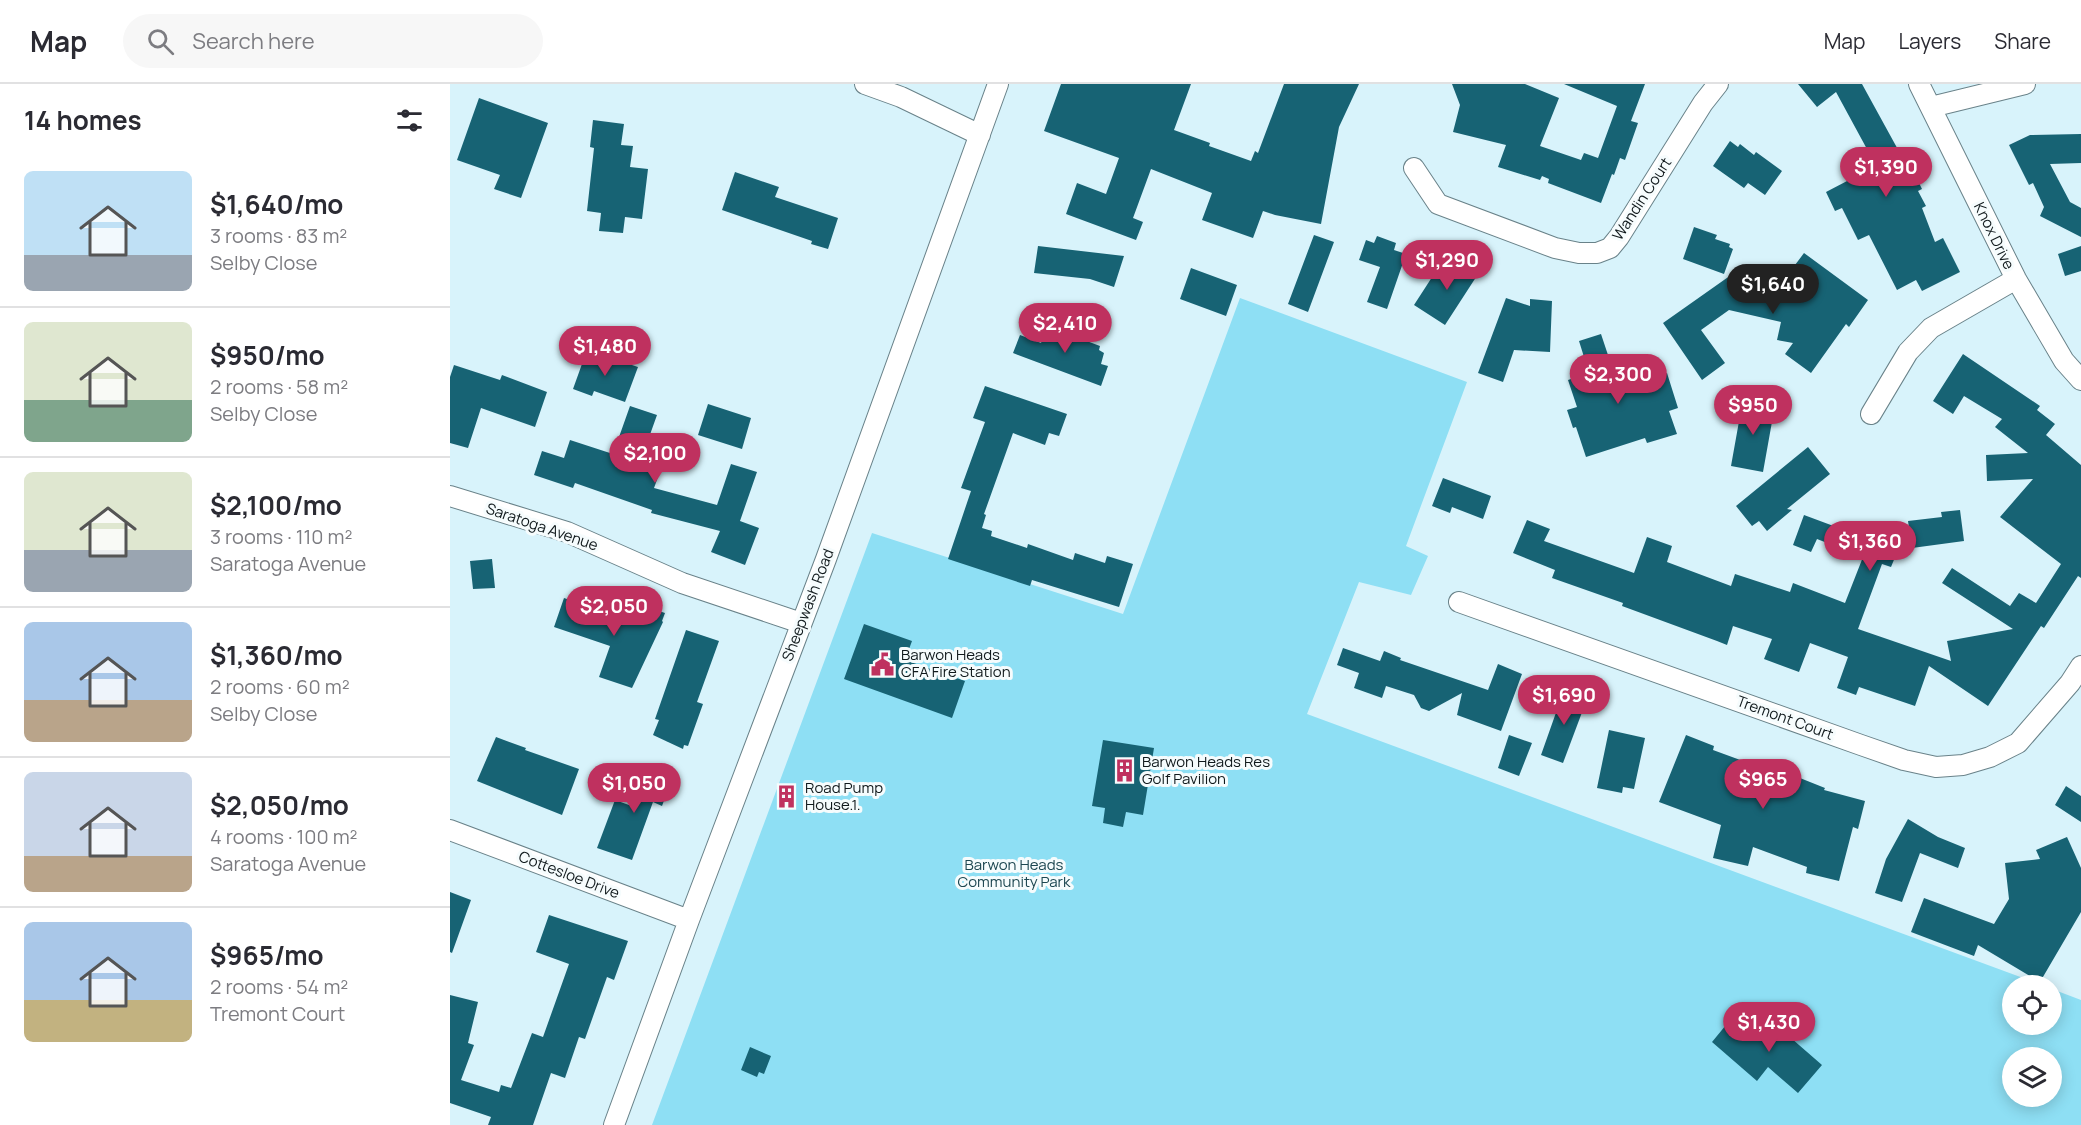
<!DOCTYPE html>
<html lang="en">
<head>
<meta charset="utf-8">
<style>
	body { margin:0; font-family:Manrope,sans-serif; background:#f7f7f7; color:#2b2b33; height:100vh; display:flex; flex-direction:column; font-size:22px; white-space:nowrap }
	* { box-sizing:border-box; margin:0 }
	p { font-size:20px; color:#7c7c81 }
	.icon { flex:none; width:33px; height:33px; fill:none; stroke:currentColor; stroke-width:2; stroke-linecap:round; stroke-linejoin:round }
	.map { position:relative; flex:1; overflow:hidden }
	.details { display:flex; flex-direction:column; background:#fff; width:450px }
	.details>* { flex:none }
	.fabs { position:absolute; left:1552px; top:891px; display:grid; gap:12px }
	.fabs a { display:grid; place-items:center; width:60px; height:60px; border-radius:50%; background:#fff; box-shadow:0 3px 15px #0003; font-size:30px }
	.price { position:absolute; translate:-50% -51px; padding:0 14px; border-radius:21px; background:#bf315f; color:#fff; font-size:20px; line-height:39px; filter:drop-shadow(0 2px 3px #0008) }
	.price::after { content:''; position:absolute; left:50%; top:36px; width:18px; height:14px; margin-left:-9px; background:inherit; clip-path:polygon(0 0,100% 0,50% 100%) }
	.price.active { background:#222; color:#fff }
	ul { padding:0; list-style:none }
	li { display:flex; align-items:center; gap:18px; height:150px; padding:0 24px }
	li+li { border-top:2px solid #e1e1e2 }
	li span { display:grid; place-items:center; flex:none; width:168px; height:120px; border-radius:9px; color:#555 }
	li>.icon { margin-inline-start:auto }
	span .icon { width:72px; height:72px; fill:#fffc; stroke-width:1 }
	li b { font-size:26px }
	h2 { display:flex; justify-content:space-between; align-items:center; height:72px; padding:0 24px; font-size:26px }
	header { display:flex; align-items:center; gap:36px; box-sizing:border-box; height:84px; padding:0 30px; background:#fff; border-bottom:2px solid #e1e1e2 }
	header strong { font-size:28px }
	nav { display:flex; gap:33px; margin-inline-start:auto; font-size:21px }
	.search { width:420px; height:54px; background:#f7f7f7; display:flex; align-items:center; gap:15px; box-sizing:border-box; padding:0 21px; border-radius:33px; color:#7c7c81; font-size:22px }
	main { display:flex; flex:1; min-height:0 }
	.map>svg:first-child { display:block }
	.green { fill:#8edff4; fill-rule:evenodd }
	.building { fill:#176374 }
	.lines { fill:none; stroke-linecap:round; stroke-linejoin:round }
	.minor-casing { stroke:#698289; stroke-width:22 }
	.minor { stroke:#fff; stroke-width:20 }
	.labels { text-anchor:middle; stroke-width:6; stroke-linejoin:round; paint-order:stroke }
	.street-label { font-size:15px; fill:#10191c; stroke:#f6fcfd }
	.poi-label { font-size:15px; fill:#10191c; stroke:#f6fcfd; text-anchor:start }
	.park-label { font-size:15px; fill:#1d4751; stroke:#f6fcfd }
</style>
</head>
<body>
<header>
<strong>Map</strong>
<div class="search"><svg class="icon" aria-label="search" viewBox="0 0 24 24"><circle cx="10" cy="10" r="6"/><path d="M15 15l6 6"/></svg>Search here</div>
<nav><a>Map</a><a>Layers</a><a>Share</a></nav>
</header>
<main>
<section class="details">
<h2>14 homes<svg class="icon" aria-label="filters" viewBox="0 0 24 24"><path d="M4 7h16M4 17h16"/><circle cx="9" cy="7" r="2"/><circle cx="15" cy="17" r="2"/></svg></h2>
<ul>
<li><span style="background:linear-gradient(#bfe0f5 70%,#9aa5b1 0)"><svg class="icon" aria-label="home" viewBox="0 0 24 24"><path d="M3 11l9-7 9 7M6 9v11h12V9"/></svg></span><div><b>$1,640/mo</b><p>3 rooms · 83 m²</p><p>Selby Close</p></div></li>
<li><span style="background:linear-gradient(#dfe7d0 65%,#7fa58c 0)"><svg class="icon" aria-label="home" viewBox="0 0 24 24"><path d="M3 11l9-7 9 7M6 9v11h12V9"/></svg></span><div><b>$950/mo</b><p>2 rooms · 58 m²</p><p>Selby Close</p></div></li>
<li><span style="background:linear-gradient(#dfe7d0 65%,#9aa5b1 0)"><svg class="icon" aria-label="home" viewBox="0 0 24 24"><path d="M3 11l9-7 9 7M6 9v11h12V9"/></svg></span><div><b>$2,100/mo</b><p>3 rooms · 110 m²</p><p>Saratoga Avenue</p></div></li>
<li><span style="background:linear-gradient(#a9c7e8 65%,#b9a48a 0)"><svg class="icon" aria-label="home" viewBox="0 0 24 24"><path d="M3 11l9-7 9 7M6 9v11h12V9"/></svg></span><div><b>$1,360/mo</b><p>2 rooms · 60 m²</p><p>Selby Close</p></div></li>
<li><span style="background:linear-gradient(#c9d6e8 70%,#b9a48a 0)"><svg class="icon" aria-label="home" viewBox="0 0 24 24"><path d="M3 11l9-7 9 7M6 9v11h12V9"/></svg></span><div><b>$2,050/mo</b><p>4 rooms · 100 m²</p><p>Saratoga Avenue</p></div></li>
<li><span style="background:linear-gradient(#a9c7e8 65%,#c2b280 0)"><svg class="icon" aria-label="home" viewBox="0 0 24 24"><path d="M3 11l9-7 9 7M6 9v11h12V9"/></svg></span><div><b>$965/mo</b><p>2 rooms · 54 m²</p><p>Tremont Court</p></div></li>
</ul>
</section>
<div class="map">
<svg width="1631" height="1041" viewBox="0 0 1631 1041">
	<rect width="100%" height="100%" fill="#d8f3fb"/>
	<path class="green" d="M790,214l227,84 -61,164 22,10 -17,39 -52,-13 -52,132 735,271 -29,1v38h39v-35l29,11v125h-1429l220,-592 251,81zM1563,974h39v38h-39z"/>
	<path class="building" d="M611,0h130l-17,46 36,13 -1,3 42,15 4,-10 3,2 26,-69h75l-20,43 -18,97 -46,-9 -12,-4 -10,27 -51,-18 10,-27 -61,-24 -18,49 10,4 -7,18 -70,-26 11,-31 29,11 13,-36 -75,-27z
		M1002,0h73l34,14 -19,48 41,14 3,-7 14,5 19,-52 -53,-22h81l-14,37 7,2 -13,37 -5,-2 -6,17 -2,-1 -11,29 -53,-20 1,-4 -7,-3 -2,4 -42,-13 8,-22 -53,-13 7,-27z
		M1348,0h64l45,82 3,-1 12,24 -4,2 8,15 -4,2 13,34 8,-4 17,34 -38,19 -6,-11 -19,10 -28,-55 -11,5 -16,-32 -7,3 -9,-19 23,-12 -1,-4 26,-14 -38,-70 -19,15z
		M29,14l69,25 -27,75 -27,-9 6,-14 -43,-15z
		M143,36l31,4 -3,21 12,1 -3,21 18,2 -6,50 -17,-2 -2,16 -24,-2 2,-18 -14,-2 7,-63 -4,-1z
		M1631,50v29l-31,1 20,38 11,6v29l-41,-21 4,-9 -11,-24 -4,2 -20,-40 21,-10z
		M1280,57l8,6 2,-3 14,11 2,-3 26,19 -17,24 -17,-12 -4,5 -31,-22z
		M285,88l44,15 -4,10 63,21 -10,31 -17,-5 1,-3 -90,-31z
		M1244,143l23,8 -2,4 15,5 -1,3 4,2 -9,25 -41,-15z
		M864,151l20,7 -26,70 -20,-8z
		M927,152l19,7 -2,7 12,4 -19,55 -20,-7 13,-35 -21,-7 7,-20 8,3z
		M588,162l86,10 -10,31 -24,-8 -56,-6z
		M1631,162v25l-16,5 -7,-22z
		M1354,169l64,47 -19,27 -3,-3 -35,49 -26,-19 8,-11 -16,-3 4,-18 -52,-12 -28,20 24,33 -23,17 -39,-57 78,-55 -7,20 37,9z
		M1016,177l14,10 -35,54 -31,-20 22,-34 26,-5z
		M741,184l46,17 -11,31 -46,-17z
		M1056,214l24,8v-7l22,2 -2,51 -36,-2 -11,32 -25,-9z
		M600,237l20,7 -2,6 32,12 -1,4 5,3 -3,11 7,2 -7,20 -88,-33 7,-18 21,8z
		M1151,250l18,54 48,-15 11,35 -9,3 8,23 -30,9 -2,-5 -59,19 -10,-30 -3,1 -6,-18 10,-3 -9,-27 21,-7 -10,-32z
		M137,266l51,17 -13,35 -31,-11 -2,5 -19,-7z
		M1513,270l77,52 -3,4 18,14 -9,11 35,30v113l-3,-2 -34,52 -3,-2 -53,80 -59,-40 -14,40 -56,-19 -3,8 -19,-7 11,-31 -38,-14 -11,29 -35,-13 8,-20 -39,-13 -6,19 -10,-4 -95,-35 1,-3 -71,-25 3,-8 -42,-17 14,-33 23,9 -6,12 90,32 13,-36 25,9 -5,16 64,24 4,-12 55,18 3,-9 52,20 18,-46 -46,-18 -6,13 -18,-7 11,-30 94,35 -7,17 -9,-3 -24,65 93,32 -4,-20 66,-12 -71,-46 10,-15 58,38 9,-13 17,10 25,-39 -61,-47 33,-38 -46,2 -1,-26 42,-2 -33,-26 7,-8 -38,-23 -11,18 -20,-13z
		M4,281l46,15 2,-5 45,17 -12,35 -54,-19 -13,40 -18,-5v-66z
		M535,302l82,28 -8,22 -10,-3 -4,12 -32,-12 -29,81 2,1 -4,13 10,3 -1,5 36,12 1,-4 45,16 2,-7 30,10 2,-7 26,8 -14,43 -87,-27 -2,6 -82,-27 23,-68 -10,-3 24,-66 -12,-4z
		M1293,315l32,6 -12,67 -32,-6z
		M258,320l43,14 -9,31 -44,-14z
		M180,322l27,9 -10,28 21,7 -14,38 63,17 14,-41 26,8 -17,49 19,7 -14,37 -34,-13 9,-21 -69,-18 1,-3 -77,-27 -2,5 -39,-13 8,-24 22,7 6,-18 43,14z
		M1358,363l22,27 -43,35 5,1 -25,21 -8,-10 -7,5 -16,-20z
		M993,394l48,18 -8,23 -31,-12 -2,6 -18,-7z
		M1510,426l4,31 -52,7 -4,-27 34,-4 -1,-5z
		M42,475l3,29 -22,1 -3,-28z
		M114,514l74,25 6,-17 21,7 -3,8 1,1 -31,66 -33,-11 11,-31 -56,-19z
		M414,540l48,17 -7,19 60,21 -13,37 -108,-39z
		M236,546l33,11 -22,61 6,2 -15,42 -4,-1 -1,4 -30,-14 6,-15 -4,-1z
		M893,564l37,13 4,-10 17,7 -1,2 88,30 10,-26 24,10 -21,57 -44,-16 5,-22 -33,18 -8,-3 -7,-13 -28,-9 -4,12 -28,-10 5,-15 -22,-8z
		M1114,606l23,9 -24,64 -22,-8z
		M1159,646l36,8 -11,51 -11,-2 -1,6 -25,-5z
		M1059,651l23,8 -13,33 -21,-8z
		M1236,651l28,11 -1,4 60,22 2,-4 50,20 -1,2 41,11 -7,28 -5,-2 -14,54 -33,-8 1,-6 -54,-20 -5,19 -35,-8 8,-33 -62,-23z
		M46,653l30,11 -1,2 54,19 -17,46 -85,-34z
		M653,656l51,8 -11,67 -17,-3 -3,15 -20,-4 2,-15 -13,-2z
		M193,681l30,11 -11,30 -9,-4 -21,58 -35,-12 18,-48 14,5z
		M1616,702l15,10v26l-26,-17z
		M1458,735l30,18 27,11 -7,20 -38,-15 -18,49 -27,-9 11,-34z
		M1617,753l14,31v44l-41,70 -62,-37 -4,11 -63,-24 13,-34 70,26 15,-25 -4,-36 35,-4 -4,-9z
		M0,808l21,8 -19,53 -2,-1z
		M99,831l79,26 -14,39 -7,-3 -22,62 -6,-2 -14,41 -14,-5 -18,52h-45l3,-8 -41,-14v-108l28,7 -10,41 6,2 -13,35 38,12 2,-7 10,3 21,-55 11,4 26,-73 -33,-12z
		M1312,929l60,52 -24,28 -30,-26 -11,14 -45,-39 14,-17 15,13z
		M300,963l21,9 -7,18 -5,-2 -2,5 -16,-7z"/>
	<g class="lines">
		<defs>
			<path id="minor" d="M415,0l36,13 79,38
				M1469,0l97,195 48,82 17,19
				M1481,23l94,-23
				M964,84l24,36 117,44 24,5h18l13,-5 9,-11 84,-134 15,-19
				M1421,330l37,-62 23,-24 85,-49
				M0,412l117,36 115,51 119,40
				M1009,518l402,143 43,15 32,7 27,-2 27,-8 28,-14 52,-60 11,-17
				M0,746l239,90
				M164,1041l75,-205 137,-361 172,-475"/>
		</defs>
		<use href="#minor" class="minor-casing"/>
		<use href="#minor" class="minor"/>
	</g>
	<defs>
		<symbol id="civic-bare" viewBox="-9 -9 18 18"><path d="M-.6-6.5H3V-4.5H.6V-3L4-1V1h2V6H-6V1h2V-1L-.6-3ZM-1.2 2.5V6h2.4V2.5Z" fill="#bf315f" stroke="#f6fcfd" stroke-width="2.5" paint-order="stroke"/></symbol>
		<symbol id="building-bare" viewBox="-9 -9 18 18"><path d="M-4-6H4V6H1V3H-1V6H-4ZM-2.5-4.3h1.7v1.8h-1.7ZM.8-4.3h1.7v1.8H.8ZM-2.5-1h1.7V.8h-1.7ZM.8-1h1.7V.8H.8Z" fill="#bf315f" stroke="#f6fcfd" stroke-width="2.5" paint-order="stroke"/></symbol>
	</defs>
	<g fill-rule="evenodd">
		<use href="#civic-bare" x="416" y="564" width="33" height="33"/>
		<use href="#building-bare" x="658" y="670" width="33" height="33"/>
		<use href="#building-bare" x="320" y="696" width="33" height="33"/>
	</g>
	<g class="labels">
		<g class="street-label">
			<text transform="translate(1192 115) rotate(-57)" y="5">Wandin Court</text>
			<text transform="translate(1544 152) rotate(64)" y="5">Knox Drive</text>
			<text transform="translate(92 443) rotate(19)" y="5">Saratoga Avenue</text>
			<text transform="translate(358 521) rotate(-69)" y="5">Sheepwash Road</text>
			<text transform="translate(1335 634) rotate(20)" y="5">Tremont Court</text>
			<text transform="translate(119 791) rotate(21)" y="5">Cottesloe Drive</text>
		</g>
		<g class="poi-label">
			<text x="451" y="576">Barwon Heads<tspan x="451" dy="17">CFA Fire Station</tspan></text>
			<text x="692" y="683">Barwon Heads Res<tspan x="692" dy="17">Golf Pavilion</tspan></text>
			<text x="355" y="709">Road Pump<tspan x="355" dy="17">House.1.</tspan></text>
		</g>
		<g class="park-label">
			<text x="564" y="786">Barwon Heads<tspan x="564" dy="17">Community Park</tspan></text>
		</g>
	</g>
</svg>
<div class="fabs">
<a><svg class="icon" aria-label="locate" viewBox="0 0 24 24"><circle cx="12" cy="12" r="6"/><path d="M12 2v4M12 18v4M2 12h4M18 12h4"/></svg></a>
<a><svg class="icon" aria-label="layers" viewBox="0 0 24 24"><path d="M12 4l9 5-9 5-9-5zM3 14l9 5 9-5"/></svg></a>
</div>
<b class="price" style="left:1436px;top:114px">$1,390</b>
<b class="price" style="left:997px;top:207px">$1,290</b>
<b class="price active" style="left:1323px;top:231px">$1,640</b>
<b class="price" style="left:615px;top:270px">$2,410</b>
<b class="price" style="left:155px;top:293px">$1,480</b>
<b class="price" style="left:1168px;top:321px">$2,300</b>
<b class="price" style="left:1303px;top:352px">$950</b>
<b class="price" style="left:205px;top:400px">$2,100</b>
<b class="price" style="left:1420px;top:488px">$1,360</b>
<b class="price" style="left:164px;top:553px">$2,050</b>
<b class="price" style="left:1114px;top:642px">$1,690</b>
<b class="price" style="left:1313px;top:726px">$965</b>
<b class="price" style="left:184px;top:730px">$1,050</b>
<b class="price" style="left:1319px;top:969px">$1,430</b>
</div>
</main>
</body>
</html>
